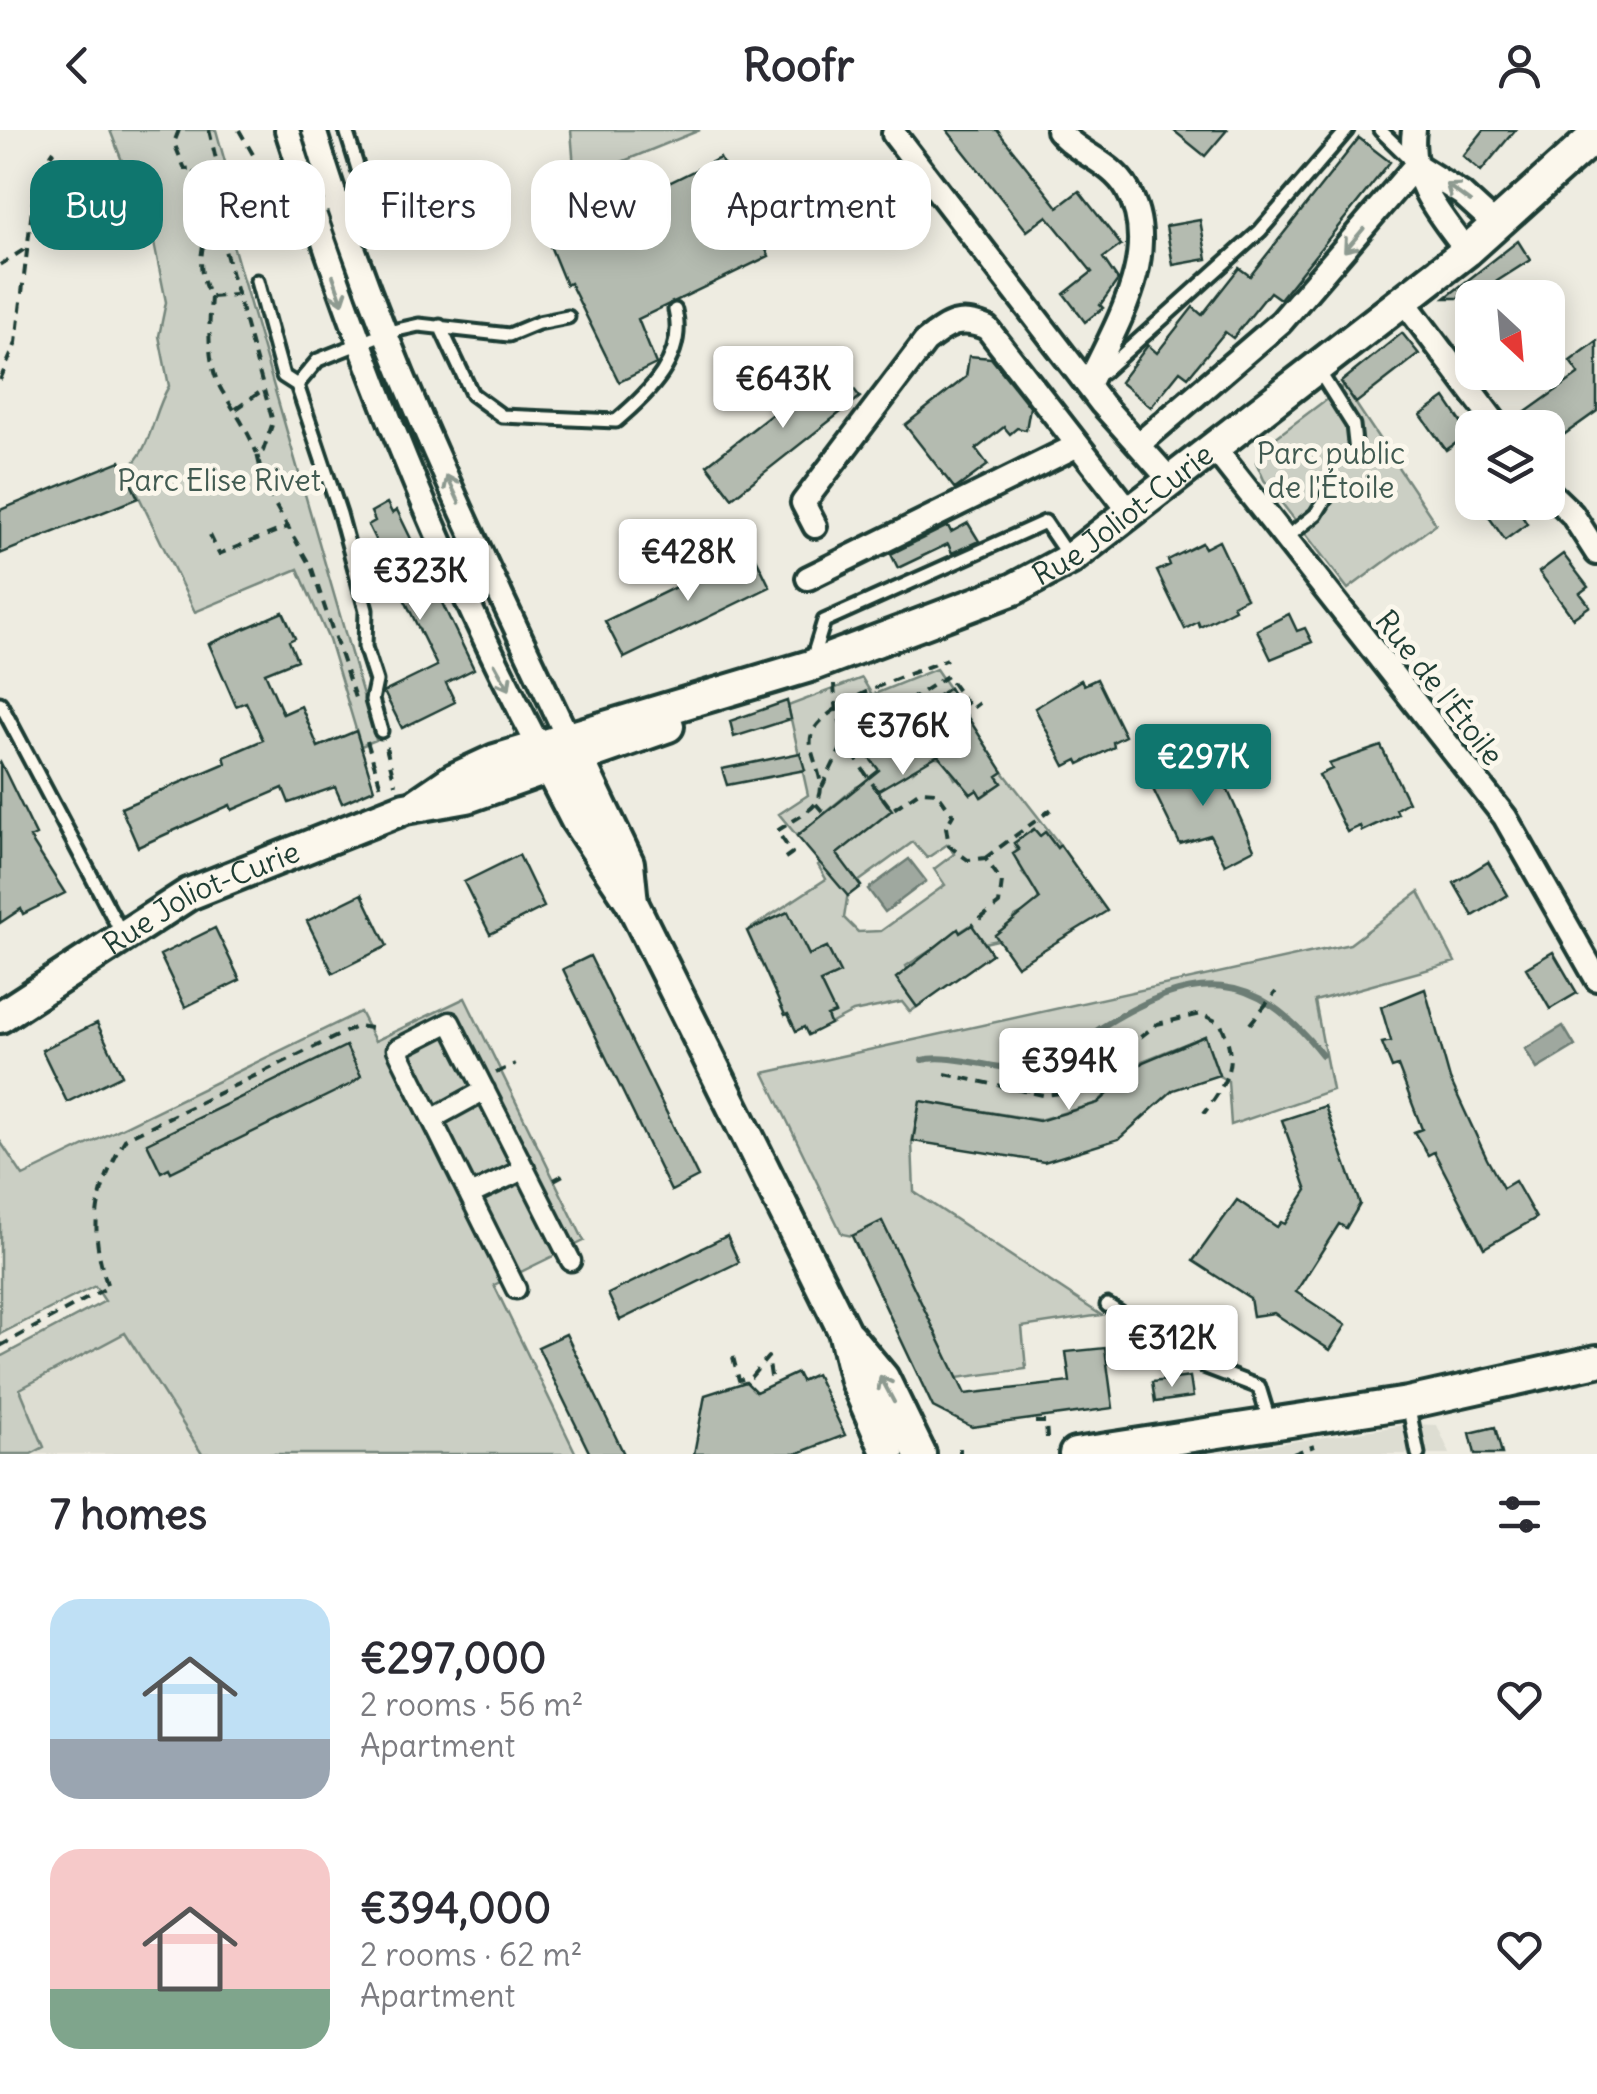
<!DOCTYPE html>
<html lang="en">
<head>
<meta charset="utf-8">
<style>
	body { margin:0; font-family:Delius,sans-serif; background:#f2f2f3; color:#2b2b33; height:100vh; display:flex; flex-direction:column; font-size:38px; white-space:nowrap }
	* { box-sizing:border-box; margin:0 }
	p { font-size:32px; color:#7c7c81 }
	.icon { flex:none; width:55px; height:55px; fill:none; stroke:currentColor; stroke-width:2; stroke-linecap:round; stroke-linejoin:round }
	.map { position:relative; height:1324px; overflow:hidden }
	.details { display:flex; flex-direction:column; background:#fff; flex:1 }
	.details>* { flex:none }
	.top-card { position:absolute; left:30px; top:30px; width:1000px; height:90px; display:flex; gap:20px }
	.needle { width:65px; rotate:154deg }
	.buttons { position:absolute; left:1455px; top:150px; display:grid; gap:20px }
	.buttons a { display:grid; place-items:center; width:110px; height:110px; border-radius:20px; background:#fff; box-shadow:0 5px 25px #0003; font-size:50px }
	.price { position:absolute; translate:-50% -85px; padding:0 22px; border-radius:10px; background:#fff; color:#222; font-size:32px; line-height:65px; filter:drop-shadow(0 2px 5px #0008) }
	.price::after { content:''; position:absolute; left:50%; top:60px; width:30px; height:22px; margin-left:-15px; background:inherit; clip-path:polygon(0 0,100% 0,50% 100%) }
	.price.current { background:#0f766e; color:#fff }
	ul { padding:0; list-style:none }
	li { display:flex; align-items:center; gap:30px; height:250px; padding:0 50px }
	li span { display:grid; place-items:center; flex:none; width:280px; height:200px; border-radius:30px; color:#555 }
	li>.icon { margin-inline-start:auto }
	span .icon { width:120px; height:120px; fill:#fffc; stroke-width:1 }
	li b { font-size:42px }
	h2 { display:flex; justify-content:space-between; align-items:center; height:120px; padding:0 50px; font-size:42px }
	.tag { padding:0 35px; border-radius:30px; background:#fff; box-shadow:0 5px 25px #0003; font-size:35px; line-height:90px }
	.tag.current { background:#0f766e; color:#fff }
	header { display:flex; justify-content:space-between; align-items:center; height:130px; padding:0 50px; background:#fff; font-size:45px; font-weight:700 }
	.map>svg:first-child { display:block }
	.built { fill:#ddddd2 }
	.green { fill:#cbcfc4; stroke:#75867c; stroke-width:2.5; fill-rule:evenodd }
	.water { fill:#9fa89f; stroke:#6c7d74; stroke-width:2.5 }
	.lines { fill:none; stroke-linecap:round; stroke-linejoin:round }
	.stream { stroke:#6c7d74; stroke-width:6 }
	.building { fill:#b4bbb0; stroke:#1f3d34; stroke-width:2.5 }
	.service-casing { stroke:#1f3d34; stroke-width:19 }
	.pedestrian-casing { stroke:#1f3d34; stroke-width:25 }
	.minor-casing { stroke:#1f3d34; stroke-width:30 }
	.secondary-casing { stroke:#1f3d34; stroke-width:38 }
	.path { stroke:#1f3d34; stroke-width:4; stroke-dasharray:10 8; stroke-linecap:butt }
	.service { stroke:#fbf7ec; stroke-width:11 }
	.pedestrian { stroke:#fbf7ec; stroke-width:18 }
	.minor { stroke:#fbf7ec; stroke-width:22 }
	.secondary { stroke:#fbf7ec; stroke-width:30 }
	.oneway { stroke:#8d9a90 }
	.labels { text-anchor:middle; stroke-width:10; stroke-linejoin:round; paint-order:stroke }
	.park-label { font-size:30px; fill:#415a51; stroke:#fbf7ec }
	.street-label { font-size:30px; fill:#1f3d34; stroke:#fbf7ec }
</style>
</head>
<body>
<header><svg class="icon" aria-label="back" viewBox="0 0 24 24"><path d="M15 5l-7 7 7 7"/></svg>Roofr<svg class="icon" aria-label="person" viewBox="0 0 24 24"><circle cx="12" cy="8" r="4"/><path d="M4 21q1-7 8-7t8 7"/></svg></header>
<div class="map">
<svg width="1597" height="1324" viewBox="0 0 1597 1324">
	<rect width="100%" height="100%" fill="#eeece1"/>
	<filter id="ink" filterUnits="userSpaceOnUse"><feTurbulence type="fractalNoise" baseFrequency=".01" numOctaves="2"/><feDisplacementMap in="SourceGraphic" scale="20" xChannelSelector="R" yChannelSelector="G"/><feConvolveMatrix kernelMatrix="1 2 1 2 8 2 1 2 1" color-interpolation-filters="sRGB"/></filter>
	<g filter="url(#ink)">
		<path class="built" d="M107,1170l98,154h-205v-97z
			M1412,1294l25,1 13,29h-240z"/>
		<path class="green" d="M110,0h106l16,57 -10,20 154,533 -15,6 -32,-106 -31,-71 -103,43 -69,-142c26,-20 26,-56 43,-84l-10,-50 7,-34 -22,-109 -22,-32z
			M571,0h129l-125,51z
			M1344,256l92,138 -88,65 -84,-109 -8,-18 11,-18z
			M936,539l13,19 -65,45 -16,23 20,27 21,-14 3,3 18,-16 14,2 11,21 4,-2 12,17 6,-4 5,7 20,-14 -5,-7 6,-4 57,73 -3,3 -11,-16 -6,4 -6,-7 -20,14 11,27 -3,3 17,19 -2,14 -22,11 -17,23 -14,3 -13,-18 -65,41 2,4 -11,8 20,29 -7,5 -8,-10 -49,10 -23,12 -3,-8 7,-3 -14,-31 19,-9 -12,-26 -19,9 -20,-44 -41,19 79,-52 -8,-14 74,-55 -22,-29 -14,6 -59,49 -18,-22 29,-19 -20,-89 74,-28 10,17zM913,712l14,16 21,-14 6,10 -20,15 11,16 -64,46 -23,1 -14,-14 7,-45 7,9z
			M1419,762l36,70 -140,39 17,89 -101,35 -3,-44 -9,-5 -14,-40 -63,25 -45,42 -58,17 -119,-19 -8,41 2,50 187,123 -79,12 4,42 -69,9 -75,-156 -30,14 -10,-2 -78,-161 586,-129z
			M465,868l119,243 -90,44 82,169h-374l-77,-121 -105,56 24,58 -13,7h-31v-97l105,-56 -10,-15 -95,48v-193l23,35 337,-164 15,29z"/>
		<path class="water" d="M909,729l17,22 -41,31 -17,-23z
			M1563,896l12,20 -38,23 -12,-20z"/>
		<g class="lines">
			<path class="stream" d="M922,930c33,-8 86,15 115,8 21,-6 47,-29 65,-41 93,-58 152,-59 220,28"/>
		</g>
		<path class="building" d="M947,0h50l61,77 21,-16 42,54 -18,13 15,22 -18,25 3,3 -18,14 -21,-28 28,-22 -45,-56 -20,15z
			M1173,0h54l-22,26z
			M1484,0h31l-34,41 -18,-15z
			M1359,8l31,24 -110,137 -10,-7 -37,46 -8,-6 -37,45 -8,-6 -29,36 -31,-25 28,-37 9,8 36,-46 9,8 37,-47 11,8z
			M720,28l49,98 -131,63 18,45 -37,18 -49,-99 -4,2 -22,-54 38,-19 5,11z
			M1200,90l7,39 -34,6 -7,-39z
			M1518,111l12,19 -36,23 11,15h-60z
			M1402,203l17,21 -63,49 -15,-21z
			M1597,211v70l-49,35v-18h-16l-9,-14 56,-40 -9,-13z
			M969,226l22,2 39,49 -4,23 -9,-2 -7,6 -6,-7 -28,22 12,16 -33,24 -50,-64 61,-48z
			M835,235l25,32 -128,101 -25,-33z
			M1445,268l24,36 -23,16 -25,-35z
			M120,331l18,37 -138,56v-44z
			M1495,372h18l14,22 -22,16 -21,-30z
			M387,373l5,10 5,-3 77,159 -28,14 9,19 -53,26 -18,-36 53,-26 -69,-141 7,-4 -4,-9z
			M968,393l11,18 -27,12 -4,-9 -50,24 -7,-14 57,-28 3,6z
			M1219,411l27,57 -13,7 2,4 -35,18 -2,-5 -13,7 -28,-58 13,-6 -2,-5 34,-17 3,5z
			M752,420l18,37 -146,71 -19,-37z
			M1563,424l25,33 -8,6 10,13 -17,12 -34,-46z
			M283,482l12,26 -6,3 8,19 -32,13 18,41 18,-8 17,41 38,-16 18,58 -32,14 -7,-16 -46,16 -6,-15 -51,22 -2,-5 -92,42 -17,-39 105,-45 -2,-6 39,-17 -17,-38 -10,4 -27,-62z
			M1289,484l8,17 8,-3 7,14 -41,17 -14,-29z
			M1097,549l28,57 -12,6 1,5 -35,17 -2,-4 -12,6 -30,-58 46,-28 3,5z
			M949,558l54,84 -6,4 5,7 -21,14 -4,-7 -6,4 -33,-39 -61,36 15,19 -55,44 24,32 -13,10 -51,-60 82,-66 -11,-14 10,-8 -4,-5z
			M787,571l4,18 -57,18 -4,-16z
			M1381,616l27,56 -12,7 2,5 -36,17 -2,-5 -13,6 -28,-57 13,-6 -3,-5z
			M800,623l5,17 -78,15 -5,-16z
			M1213,627l41,92 -29,15 -15,-29 -30,9 -28,-57 13,-6 -2,-5z
			M0,631l36,74 -6,3 35,55 -42,21 -2,-5 -21,14z
			M1034,699l6,7 5,-4 12,16 3,-3 47,66 -90,55 -22,-31 45,-36 -27,-45 6,-4 -5,-7z
			M519,725l25,52 -54,27 -26,-52z
			M1488,732l20,33 -35,21 -19,-33z
			M362,764l25,52 -54,27 -26,-52z
			M788,782l21,43 18,-8 13,26 -20,9 15,31 -8,3 3,8 -22,11 -4,-8 -8,4 -8,-17 -3,1 -38,-84z
			M972,795l20,29 -75,53 -21,-29 62,-49 2,4z
			M215,798l25,52 -55,27 -25,-52z
			M1553,822l24,41 -27,16 -24,-41z
			M590,826l108,221 -27,14 -108,-222z
			M1425,859l25,90 37,80 16,29 12,-7 21,37 -52,30 -50,-96 -6,3 -14,-23 8,-3 -24,-63 -6,2 -10,-25 9,-2 -10,-34z
			M97,893l25,52 -55,27 -25,-52z
			M1205,906l14,39 -46,15 -54,49 -75,23 -131,-21 7,-40 119,20 59,-18 45,-41z
			M346,916l15,30 -10,8 -180,88 -2,-4 -8,4 -14,-29z
			M1325,976l35,98 -14,24 -7,-4 -43,68 50,33 -16,25 -56,-37 -21,3 -3,-18 -57,-37 44,-61 40,27 4,-5 4,2 22,-34 -25,-70z
			M882,1091l83,173 105,-12 -4,-30 39,-4 8,60 -141,19 -39,-20 -81,-171z
			M727,1106l12,26 -119,58 -12,-26z
			M566,1204l43,89 15,31h-34l-52,-107z
			M797,1243l4,8 15,-7 29,61 -49,19h-102l11,-59 41,-13 10,10z
			M1190,1247l3,20 -38,5 -3,-20z
			M1495,1297l7,27h-27l-5,-21z"/>
		<g class="lines">
			<defs>
				<path id="service" d="M1380,0l33,32
					M311,81l44,-15 7,-14 -16,-52
					M257,151l26,95 14,9
					M440,196l32,68 30,22 114,5c32,-27 71,-64 59,-111
					M1317,238l36,57 3,27
					M1102,243l158,-142 87,-101
					M1284,410l32,-26 16,-26
					M811,533l13,-42 221,-99 23,34
					M0,573l122,231
					M381,601l-9,-31 4,-19 -11,-34 1,-37 -26,-96 -43,-129 21,-25 70,-28 31,-7 90,10 29,-12 30,-6
					M1107,1175l97,61 55,21 11,36
					M1408,1274l10,50"/>
				<path id="pedestrian" d="M432,989l53,-29
					M470,1065l55,-26
					M516,1159l-119,-240 53,-27 121,239"/>
				<path id="minor" d="M287,0c67,213 147,417 251,615
					M314,0c62,209 160,410 253,606
					M1058,0c18,23 54,32 69,59 37,63 -13,139 -39,196
					M1414,0c-7,47 26,86 53,121
					M894,4l208,270 69,77
					M1416,35l46,29 35,32
					M1403,170l96,128
					M1139,314l142,-122 135,-157
					M1214,318l291,369 92,162
					M1548,361l24,23 25,39
					M815,396l-12,-23 122,-161c22,-18 35,-26 62,-14l144,185
					M808,448l270,-133"/>
				<g id="secondary">
					<path d="M571,614l57,119 4,40"/>
					<path d="M541,621l36,70 55,82 212,428 12,50 32,73"/>
					<path id="s1" d="M416,675l38,-26 41,-19 315,-94 204,-77 56,-30 397,-308 130,-117"/>
					<path id="s2" d="M0,887l189,-123 216,-86 62,-11 201,-71"/>
					<path d="M849,1207l34,41 37,76"/>
					<path d="M1075,1324l333,-51 189,-42"/>
				</g>
			</defs>
			<use href="#service" class="service-casing"/>
			<use href="#pedestrian" class="pedestrian-casing"/>
			<use href="#minor" class="minor-casing"/>
			<use href="#secondary" class="secondary-casing"/>
			<path class="path" d="M179,0l-5,13 11,26 9,-1 7,31 16,-1
				M209,0l13,54 -8,27 59,211 -10,29 -6,3 8,33 47,82 43,129
				M239,0l20,35 -3,22 13,25 22,6
				M214,81c-11,30 -21,57 -3,86l24,-2
				M0,135l28,-18
				M211,167c-2,31 -5,67 11,94 13,21 26,39 35,63
				M0,250l16,-37 20,-167 18,-26
				M236,279l27,-19
				M210,405l9,19 71,-28
				M834,554c2,52 27,85 58,126l28,-19 17,1 16,23 -7,12 3,19 19,14 17,-2 17,24 -3,22 -27,21
				M913,571l8,10
				M367,611l15,49
				M386,617l9,37
				M822,657l22,-45 103,-66 24,33 8,-6
				M816,674l7,8
				M785,728l7,-5 -15,-22c11,-8 31,-17 39,-28 17,-23 -17,-54 -1,-75 22,-31 97,-54 132,-69
				M985,728l68,-50
				M1250,894l26,-32
				M496,943l19,-9
				M945,944l98,21 18,-2 21,-10 75,-59 44,-10 19,9c20,37 7,60 -16,90
				M1027,962l6,-36
				M554,1050l13,-7
				M0,1216l108,-59c-20,-58 -14,-96 18,-149l232,-112 19,3
				M733,1227l6,23 12,-3 17,-20 4,26
				M1035,1292h11l1,16
				M960,1318v5
				M1293,1324l21,-8"/>
			<use href="#service" class="service"/>
			<use href="#pedestrian" class="pedestrian"/>
			<use href="#minor" class="minor"/>
			<use href="#secondary" class="secondary"/>
		</g>
		<defs><path id="oneway-shaft" d="M-6 0H5M1.5-3L5.5 0L1.5 3" fill="none" stroke-width="1.6" stroke-linecap="round" stroke-linejoin="round" transform="scale(2.5)"/></defs>
		<g class="oneway">
			<use href="#oneway-shaft" transform="translate(1458 63) rotate(-144)"/>
			<use href="#oneway-shaft" transform="translate(1354 110) rotate(130)"/>
			<use href="#oneway-shaft" transform="translate(338 160) rotate(71)"/>
			<use href="#oneway-shaft" transform="translate(453 359) rotate(-115)"/>
			<use href="#oneway-shaft" transform="translate(502 547) rotate(61)"/>
			<use href="#oneway-shaft" transform="translate(887 1259) rotate(-118)"/>
		</g>
	</g>
	<g class="labels">
		<g class="park-label">
			<text x="1331" y="334">Parc public<tspan x="1331" dy="34">de l'Étoile</tspan></text>
			<text x="219" y="361">Parc Elise Rivet</text>
		</g>
		<g class="street-label">
			<text dy="10" stroke="none"><textPath href="#s1" startOffset="770">Rue Joliot-Curie</textPath></text>
			<text transform="translate(1439 558) rotate(52)" y="10">Rue de l'Étoile</text>
			<text dy="10" stroke="none"><textPath href="#s2" startOffset="235">Rue Joliot-Curie</textPath></text>
		</g>
	</g>
</svg>
<div class="buttons">
<a><svg class="needle" viewBox="-14 -14 28 28"><path d="M0-13l5 13h-10z" fill="#e53935"/><path d="M0 13l5-13h-10z" fill="#7c7c81"/></svg></a>
<a><svg class="icon" aria-label="layers" viewBox="0 0 24 24"><path d="M12 4l9 5-9 5-9-5zM3 14l9 5 9-5"/></svg></a>
</div>
<b class="price" style="left:783px;top:301px">€643K</b>
<b class="price" style="left:688px;top:474px">€428K</b>
<b class="price" style="left:420px;top:493px">€323K</b>
<b class="price" style="left:903px;top:648px">€376K</b>
<b class="price current" style="left:1203px;top:679px">€297K</b>
<b class="price" style="left:1069px;top:983px">€394K</b>
<b class="price" style="left:1172px;top:1260px">€312K</b>
<div class="top-card">
<a class="tag current">Buy</a>
<a class="tag">Rent</a>
<a class="tag">Filters</a>
<a class="tag">New</a>
<a class="tag">Apartment</a>
</div>
</div>
<section class="details">
<h2>7 homes<svg class="icon" aria-label="filters" viewBox="0 0 24 24"><path d="M4 7h16M4 17h16"/><circle cx="9" cy="7" r="2"/><circle cx="15" cy="17" r="2"/></svg></h2>
<ul>
<li><span style="background:linear-gradient(#bfe0f5 70%,#9aa5b1 0)"><svg class="icon" aria-label="home" viewBox="0 0 24 24"><path d="M3 11l9-7 9 7M6 9v11h12V9"/></svg></span><div><b>€297,000</b><p>2 rooms · 56 m²</p><p>Apartment</p></div><svg class="icon" aria-label="heart" viewBox="0 0 24 24"><path d="M12 20l-8-8c-3-5 5-10 8-4 3-6 11-1 8 4z"/></svg></li>
<li><span style="background:linear-gradient(#f6c9c9 70%,#7fa58c 0)"><svg class="icon" aria-label="home" viewBox="0 0 24 24"><path d="M3 11l9-7 9 7M6 9v11h12V9"/></svg></span><div><b>€394,000</b><p>2 rooms · 62 m²</p><p>Apartment</p></div><svg class="icon" aria-label="heart" viewBox="0 0 24 24"><path d="M12 20l-8-8c-3-5 5-10 8-4 3-6 11-1 8 4z"/></svg></li>
</ul>
</section>
</body>
</html>
